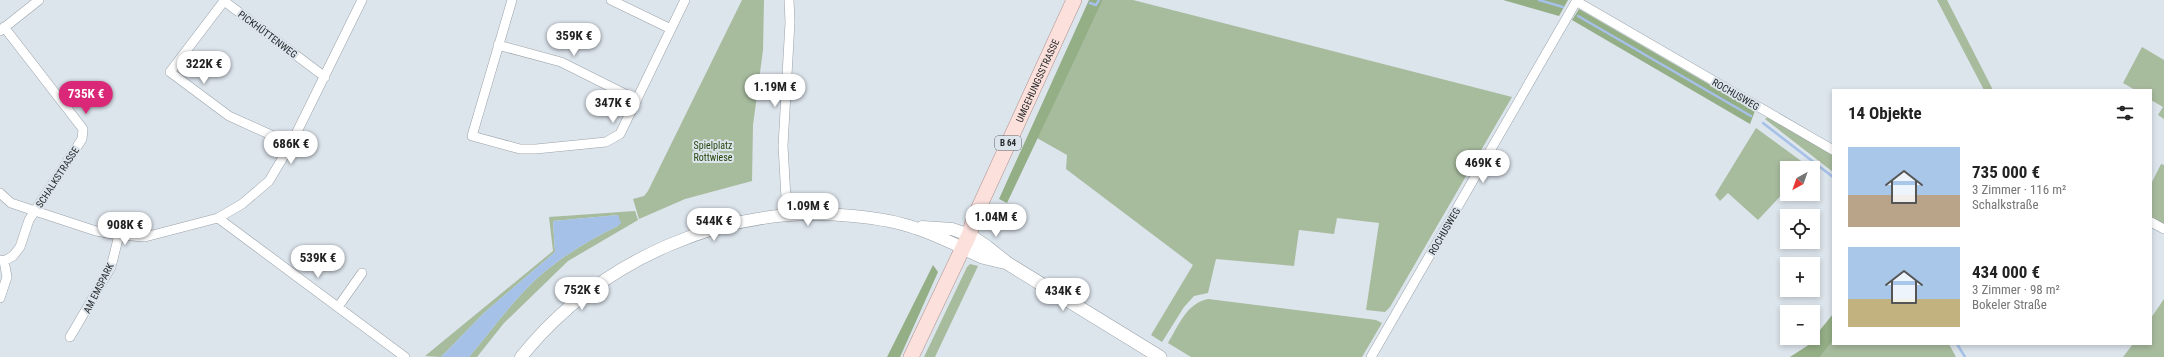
<!DOCTYPE html>
<html lang="de">
<head>
<meta charset="utf-8">
<style>
	body { margin:0; font-family:"Roboto Condensed",sans-serif; background:#f2f2f2; color:#222; height:100vh; display:flex; flex-direction:column; font-size:15px; white-space:nowrap }
	* { box-sizing:border-box; margin:0 }
	p { font-size:13px; color:#767676 }
	.icon { flex:none; width:22px; height:22px; fill:none; stroke:currentColor; stroke-width:2; stroke-linecap:round; stroke-linejoin:round }
	.map { position:relative; flex:1; overflow:hidden }
	.details { position:absolute; left:1832px; top:89px; width:320px; height:256px; display:flex; flex-direction:column; background:#fff; border-radius:0px; box-shadow:0 2px 6px #0003 }
	.details>* { flex:none }
	.needle { width:26px; rotate:220deg }
	.fabs { position:absolute; left:1780px; top:161px; display:grid; gap:8px }
	.fabs a { display:grid; place-items:center; width:40px; height:40px; border-radius:0px; background:#fff; box-shadow:0 2px 6px #0003; font-size:20px }
	.price { position:absolute; translate:-50% -34px; padding:0 9px; border-radius:14px; background:#fff; color:#222; font-size:13px; line-height:26px; filter:drop-shadow(0 1px 2px #0008) }
	.price::after { content:''; position:absolute; left:50%; top:24px; width:12px; height:9px; margin-left:-6px; background:inherit; clip-path:polygon(0 0,100% 0,50% 100%) }
	.price.selected { background:#db2777; color:#fff }
	ul { padding:0; list-style:none }
	li { display:flex; align-items:center; gap:12px; height:100px; padding:0 16px }
	li span { display:grid; place-items:center; flex:none; width:112px; height:80px; border-radius:0px; color:#555 }
	li>.icon { margin-inline-start:auto }
	span .icon { width:48px; height:48px; fill:#fffc; stroke-width:1 }
	li b { font-size:17px }
	h2 { display:flex; justify-content:space-between; align-items:center; height:48px; padding:0 16px; font-size:17px }
	.map>svg:first-child { display:block }
	.green { fill:#a7bb9d }
	.forest { fill:#94ae86 }
	.water { fill:#a6c1e8 }
	.lines { fill:none; stroke-linecap:round; stroke-linejoin:round }
	.stream { stroke:#a6c1e8; stroke-width:2.5 }
	.minor-casing { stroke:#9aa2a9; stroke-width:10 }
	.tertiary-casing { stroke:#9aa2a9; stroke-width:13 }
	.secondary-casing { stroke:#9aa2a9; stroke-width:14 }
	.primary-casing { stroke:#af928f; stroke-width:16 }
	.minor { stroke:#fff; stroke-width:9 }
	.tertiary { stroke:#fff; stroke-width:12 }
	.secondary { stroke:#fff; stroke-width:13 }
	.primary { stroke:#fbe0dc; stroke-width:15 }
	.labels { text-anchor:middle; stroke-width:4; stroke-linejoin:round; paint-order:stroke }
	.shield { fill:#dce4ec; stroke:#5c6165; stroke-width:1 }
	.shield-label { font-size:9px; font-weight:bold; fill:#25292b }
	.street-label { font-size:10px; fill:#25292b; stroke:#dce4ec }
	.park-label { font-size:10px; fill:#25460b; stroke:#dce4ec }
</style>
</head>
<body>
<div class="map">
<svg width="2164" height="357" viewBox="0 0 2164 357">
	<rect width="100%" height="100%" fill="#dce4ec"/>
	<path class="green" d="M742,0h22l-1,50 -10,75 -1,56 -67,18 -46,20 -6,-20 11,-3 4,-5z
		M1103,0h30l379,97 -122,210 -5,5 -19,-2 13,-87 -42,-5 -3,16 -35,-4 -5,36 -78,-7 -8,34 -14,3 -10,11 -22,35 -11,-7 42,-70 -127,-96 1,-14 -30,-17z
		M1937,0h10l46,90h-9z
		M2142,47l22,13v59l-6,-4 5,-8 -12,-7v-10h-16l-12,-7z
		M1768,117l65,38v17l-68,-53z
		M1756,128l52,38 -21,2v21l-29,31 -30,-27 -8,8 -5,-6z
		M2161,164l3,1v60l-13,-7v-34z
		M635,211l3,9 -70,41 -64,62 -27,34h-8c21,-25 40,-51 63,-74 24,-23 56,-43 86,-57v-11l-65,6 2,31 -70,60 -44,45 -16,-1 128,-105 -4,-34z
		M970,264l8,2 -43,91h-11l43,-90z
		M1208,299l168,21 6,3 -20,34h-171l-23,-14c11,-18 18,-39 40,-44z
		M2164,299v58h-41l10,-13h18v-26z
		M1833,341v3h116l7,13h-136z"/>
	<path class="forest" d="M1089,0h14l-96,203 -8,-4z
		M1503,0h65l-9,16z
		M1579,9l176,102 -5,13 -178,-104z
		M933,265l5,7 -38,85h-13z
		M1833,314v27l-13,16h-30l17,-11z"/>
	<path class="water" d="M618,215l3,8 -3,3c-30,14 -62,34 -86,57 -23,23 -42,49 -63,74h-28l44,-45 70,-60 -2,-31z"/>
	<g class="lines">
		<path class="stream" d="M1539,0l24,7
			M1090,3l6,2 3,-5
			M1578,16l173,100
			M1763,123l70,54
			M1957,344l8,13"/>
		<defs>
			<path id="minor" d="M512,0l-40,136 48,13h16l70,-7 14,-8 65,-134
				M611,0l60,29
				M1576,1l257,149
				M0,31l39,-31
				M498,45l63,17 76,38
				M291,144l-62,-28 -59,-44 54,-71 101,76
				M0,193l11,10 24,8 61,20 23,4 26,2 73,-19 24,-14 27,-23 22,-37 71,-144
				M787,215l-4,-69 7,-124 -1,-22
				M218,218l187,139
				M2151,222l13,7
				M0,260l4,1 9,-5 7,-9 9,-27 53,-81 1,-10 -79,-102
				M0,298l7,-21 -3,-16
				M338,307l24,-34
				M70,337l41,-70 8,-32
				M1371,357l206,-357"/>
			<path id="tertiary" d="M922,227l30,2 17,6
				M521,357c79,-98 206,-154 332,-141 21,2 43,5 62,12 17,5 32,13 48,20"/>
			<path id="secondary" d="M969,235l18,12 20,16 153,94
				M963,248l19,9 21,5"/>
			<g id="primary">
				<path id="s1" d="M911,357l58,-122 6,-19 99,-216"/>
			</g>
		</defs>
		<use href="#minor" class="minor-casing"/>
		<use href="#tertiary" class="tertiary-casing"/>
		<use href="#secondary" class="secondary-casing"/>
		<use href="#primary" class="primary-casing"/>
		<use href="#minor" class="minor"/>
		<use href="#tertiary" class="tertiary"/>
		<use href="#secondary" class="secondary"/>
		<use href="#primary" class="primary"/>
	</g>
	<g class="labels">
		<rect class="shield" x="995" y="136" width="26" height="14" rx="3"/>
		<g class="shield-label">
			<text x="1008" y="146">B 64</text>
		</g>
		<g class="street-label">
			<text transform="translate(268 34) rotate(37)" y="4">PICKHÜTTENWEG</text>
			<text dy="4" stroke="none"><textPath href="#s1" startOffset="304">UMGEHUNGSSTRASSE</textPath></text>
			<text transform="translate(1736 94) rotate(30)" y="4">ROCHUSWEG</text>
			<text transform="translate(57 177) rotate(-57)" y="4">SCHALKSTRASSE</text>
			<text transform="translate(1444 231) rotate(-60)" y="4">ROCHUSWEG</text>
			<text transform="translate(98 288) rotate(-63)" y="4">AM EMSPARK</text>
		</g>
		<g class="park-label">
			<text x="713" y="149">Spielplatz<tspan x="713" dy="12">Rottwiese</tspan></text>
		</g>
	</g>
</svg>
<div class="fabs">
<a><svg class="needle" viewBox="-14 -14 28 28"><path d="M0-13l5 13h-10z" fill="#e53935"/><path d="M0 13l5-13h-10z" fill="#767676"/></svg></a>
<a><svg class="icon" aria-label="locate" viewBox="0 0 24 24"><circle cx="12" cy="12" r="6"/><path d="M12 2v4M12 18v4M2 12h4M18 12h4"/></svg></a>
<a>+</a>
<a>−</a>
</div>
<b class="price" style="left:574px;top:57px">359K €</b>
<b class="price" style="left:204px;top:85px">322K €</b>
<b class="price" style="left:775px;top:108px">1.19M €</b>
<b class="price selected" style="left:86px;top:115px">735K €</b>
<b class="price" style="left:613px;top:124px">347K €</b>
<b class="price" style="left:291px;top:165px">686K €</b>
<b class="price" style="left:1483px;top:184px">469K €</b>
<b class="price" style="left:808px;top:227px">1.09M €</b>
<b class="price" style="left:996px;top:238px">1.04M €</b>
<b class="price" style="left:714px;top:242px">544K €</b>
<b class="price" style="left:125px;top:246px">908K €</b>
<b class="price" style="left:318px;top:279px">539K €</b>
<b class="price" style="left:582px;top:311px">752K €</b>
<b class="price" style="left:1063px;top:312px">434K €</b>
<section class="details">
<h2>14 Objekte<svg class="icon" aria-label="filters" viewBox="0 0 24 24"><path d="M4 7h16M4 17h16"/><circle cx="9" cy="7" r="2"/><circle cx="15" cy="17" r="2"/></svg></h2>
<ul>
<li><span style="background:linear-gradient(#a9c7e8 60%,#b9a48a 0)"><svg class="icon" aria-label="home" viewBox="0 0 24 24"><path d="M3 11l9-7 9 7M6 9v11h12V9"/></svg></span><div><b>735 000 €</b><p>3 Zimmer · 116 m²</p><p>Schalkstraße</p></div></li>
<li><span style="background:linear-gradient(#a9c7e8 65%,#c2b280 0)"><svg class="icon" aria-label="home" viewBox="0 0 24 24"><path d="M3 11l9-7 9 7M6 9v11h12V9"/></svg></span><div><b>434 000 €</b><p>3 Zimmer · 98 m²</p><p>Bokeler Straße</p></div></li>
</ul>
</section>
</div>
</body>
</html>
